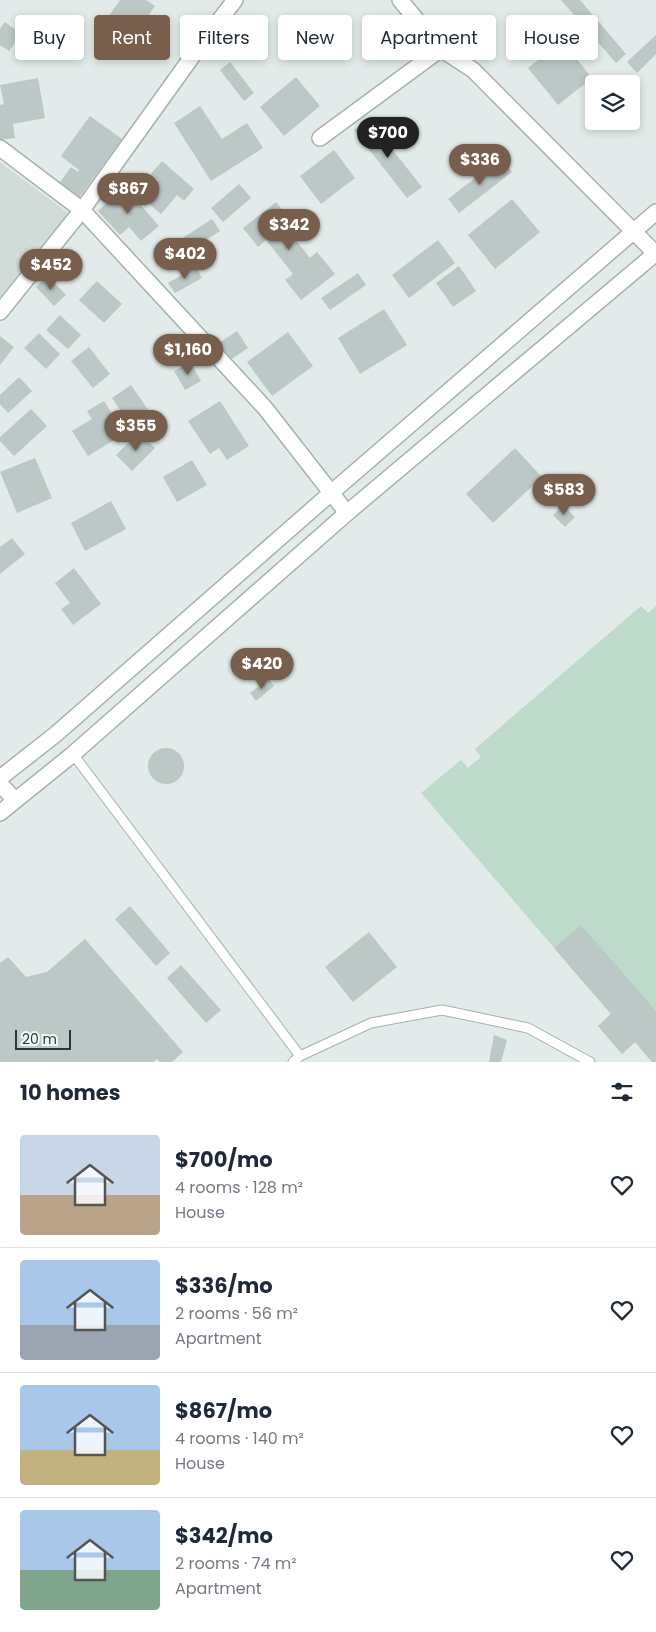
<!DOCTYPE html>
<html lang="en">
<head>
<meta charset="utf-8">
<style>
	body { margin:0; font-family:Poppins,sans-serif; background:#f2f2f3; color:#1f2937; height:100vh; display:flex; flex-direction:column; font-size:19px; white-space:nowrap }
	* { box-sizing:border-box; margin:0 }
	p { font-size:16px; color:#747a83 }
	.icon { flex:none; width:28px; height:28px; fill:none; stroke:currentColor; stroke-width:2; stroke-linecap:round; stroke-linejoin:round }
	.map { position:relative; height:1062px; overflow:hidden }
	.drawer { display:flex; flex-direction:column; background:#fff; flex:1 }
	.drawer>* { flex:none }
	.top-card { position:absolute; left:15px; top:15px; width:626px; height:45px; display:flex; gap:10px }
	.fabs { position:absolute; left:585px; top:75px; display:grid; gap:10px }
	.fabs a { display:grid; place-items:center; width:55px; height:55px; border-radius:5px; background:#fff; box-shadow:0 2px 8px #0003; font-size:25px }
	.scale { position:absolute; left:15px; bottom:12px; width:56px; box-sizing:border-box; padding-left:5px; border:2px solid #243a39; border-top:0; font-size:14px; line-height:18px; white-space:nowrap; color:#243a39; -webkit-text-stroke:4px #f2f8f6; paint-order:stroke }
	.price { position:absolute; translate:-50% -42px; padding:0 11px; border-radius:18px; background:#785e4c; color:#fff; font-size:16px; line-height:32px; filter:drop-shadow(0 1px 2px #0008) }
	.price::after { content:''; position:absolute; left:50%; top:30px; width:15px; height:11px; margin-left:-8px; background:inherit; clip-path:polygon(0 0,100% 0,50% 100%) }
	.price.current { background:#222; color:#fff }
	ul { padding:0; list-style:none }
	li { display:flex; align-items:center; gap:15px; height:125px; padding:0 20px }
	li+li { border-top:1px solid #e0e1e3 }
	li span { display:grid; place-items:center; flex:none; width:140px; height:100px; border-radius:5px; color:#555 }
	li>.icon { margin-inline-start:auto }
	span .icon { width:60px; height:60px; fill:#fffc; stroke-width:1 }
	li b { font-size:21px }
	h2 { display:flex; justify-content:space-between; align-items:center; height:60px; padding:0 20px; font-size:21px }
	.tag { padding:0 18px; border-radius:5px; background:#fff; box-shadow:0 2px 8px #0003; font-size:18px; line-height:45px }
	.tag.current { background:#785e4c; color:#fff }
	.map>svg:first-child { display:block }
	.built { fill:#d1dbd8 }
	.green { fill:#bddacb }
	.building { fill:#bbc8c5 }
	.lines { fill:none; stroke-linecap:round; stroke-linejoin:round }
	.service-casing { stroke:#a5b2b1; stroke-width:11 }
	.minor-casing { stroke:#a5b2b1; stroke-width:18 }
	.tertiary-casing { stroke:#a5b2b1; stroke-width:18 }
	.service { stroke:#fff; stroke-width:9 }
	.minor { stroke:#fff; stroke-width:15 }
	.tertiary { stroke:#fff; stroke-width:15 }
</style>
</head>
<body>
<div class="map">
<svg width="656" height="1062" viewBox="0 0 656 1062">
	<rect width="100%" height="100%" fill="#e2ebe9"/>
	<path class="built" d="M0,162l72,54 -72,90z"/>
	<path class="green" d="M641,606l7,7 8,-7v456h-4l-17,-20 -13,12 -24,-28 13,-12 -190,-221 40,-33 7,8 13,-11 -6,-8z"/>
	<path class="building" d="M120,0h26l9,6 -33,45 -25,-18z
		M561,0h19l46,54 -10,9z
		M5,22l16,12 -12,17 -9,-6v-16z
		M656,35v19l-19,19 -10,-11z
		M562,41l30,37 -34,27 -30,-37z
		M230,62l24,31 -10,8 -24,-31z
		M296,77l24,29 -36,30 -24,-29z
		M38,78l7,40 -32,6 2,14 -15,2v-35l4,-1 -4,-19z
		M200,106l22,33 25,-16 16,25 -52,33 -37,-58z
		M90,116l32,23 -47,64 -20,-14 16,-22 7,5 1,-2 -18,-14z
		M368,119l54,68 -15,11 -53,-68z
		M334,150l21,28 -34,26 -21,-28z
		M501,158l11,14 -53,41 -11,-14z
		M162,161l32,28 -10,12 -7,-6 -16,19 -19,-16 16,-18 -7,-6z
		M239,184l12,14 -28,24 -12,-14z
		M125,187l34,39 -18,15 -12,-14 -9,8 -22,-24z
		M512,199l28,33 -45,37 -27,-34z
		M276,202l15,19 -6,5 25,32 7,-6 18,22 -34,26 -16,-20 8,-6 -27,-34 -8,7 -15,-19z
		M212,219l8,12 -31,20 -8,-12z
		M438,240l17,23 -46,35 -17,-23z
		M459,266l17,25 -23,16 -17,-24z
		M196,267l6,11 -27,15 -7,-10z
		M358,273l8,12 -36,25 -9,-12z
		M48,276l18,19 -12,11 -18,-19z
		M97,281l25,23 -18,19 -25,-23z
		M384,309l23,36 -47,29 -22,-36z
		M60,315l21,20 -13,14 -22,-19z
		M237,331l11,17 -21,14 -11,-17z
		M288,332l25,34 -41,30 -25,-34z
		M39,333l21,21 -14,15 -22,-21z
		M0,336l14,11 -14,18z
		M170,341l6,9 -14,8 -6,-9z
		M89,347l21,27 -17,14 -22,-27z
		M190,362l11,19 -16,9 -11,-19z
		M19,377l13,14 -24,22 -8,-9v-9z
		M131,385l18,26 -19,13 -18,-26z
		M104,401l17,27 -8,6 3,5 -28,17 -16,-25 20,-12 -5,-8z
		M220,401l29,45 -22,14 -8,-12 -9,6 -22,-33z
		M31,409l16,17 -33,30 -14,-15v-4z
		M160,414l8,14 -18,12 -9,-14z
		M139,432l16,16 -23,23 -16,-16z
		M515,448l27,29 -49,46 -27,-29z
		M35,458l17,40 -35,15 -17,-41z
		M192,460l15,25 -30,17 -14,-25z
		M111,501l15,28 -41,22 -14,-28z
		M563,505l12,12 -10,10 -12,-12z
		M12,538l13,16 -25,20v-27z
		M74,568l27,36 -28,21 -12,-16 9,-6 -15,-20z
		M269,679l5,7 -18,15 -6,-8z
		M148 766a18 18 0 1 1 36 0a18 18 0 1 1-36 0Z
		M130,906l40,47 -14,13 -41,-47z
		M581,925l75,86v51h-4l-17,-20 -13,12 -24,-28 13,-12 -57,-66z
		M369,932l28,35 -44,35 -28,-35z
		M85,939l98,113 -11,10h-12l-3,-3 -4,3h-153v-99l8,-6 18,20 21,-5z
		M181,965l40,45 -15,13 -39,-45z
		M494,1035l13,5 -6,22h-12z"/>
	<g class="lines">
		<defs>
			<path id="service" d="M73,754l227,302
				M293,1062l7,-6 71,-33 71,-13 86,18 62,34"/>
			<path id="minor" d="M400,0l41,49 32,21 183,184
				M320,138l121,-89
				M0,148l82,62 183,198 82,105
				M0,312l82,-102 117,-163 36,-47
				M0,784l15,16"/>
			<path id="tertiary" d="M0,778l56,-44 275,-241 325,-281
				M0,813l73,-59 274,-241 309,-260"/>
		</defs>
		<use href="#service" class="service-casing"/>
		<use href="#minor" class="minor-casing"/>
		<use href="#tertiary" class="tertiary-casing"/>
		<use href="#service" class="service"/>
		<use href="#minor" class="minor"/>
		<use href="#tertiary" class="tertiary"/>
	</g>
</svg>
<div class="fabs">
<a><svg class="icon" aria-label="layers" viewBox="0 0 24 24"><path d="M12 4l9 5-9 5-9-5zM3 14l9 5 9-5"/></svg></a>
</div>
<div class="scale">20 m</div>
<b class="price current" style="left:388px;top:159px">$700</b>
<b class="price" style="left:480px;top:186px">$336</b>
<b class="price" style="left:128px;top:215px">$867</b>
<b class="price" style="left:289px;top:251px">$342</b>
<b class="price" style="left:185px;top:280px">$402</b>
<b class="price" style="left:51px;top:291px">$452</b>
<b class="price" style="left:188px;top:376px">$1,160</b>
<b class="price" style="left:136px;top:452px">$355</b>
<b class="price" style="left:564px;top:516px">$583</b>
<b class="price" style="left:262px;top:690px">$420</b>
<div class="top-card">
<a class="tag">Buy</a>
<a class="tag current">Rent</a>
<a class="tag">Filters</a>
<a class="tag">New</a>
<a class="tag">Apartment</a>
<a class="tag">House</a>
</div>
</div>
<section class="drawer">
<h2>10 homes<svg class="icon" aria-label="filters" viewBox="0 0 24 24"><path d="M4 7h16M4 17h16"/><circle cx="9" cy="7" r="2"/><circle cx="15" cy="17" r="2"/></svg></h2>
<ul>
<li><span style="background:linear-gradient(#c9d6e8 60%,#b9a48a 0)"><svg class="icon" aria-label="home" viewBox="0 0 24 24"><path d="M3 11l9-7 9 7M6 9v11h12V9"/></svg></span><div><b>$700/mo</b><p>4 rooms · 128 m²</p><p>House</p></div><svg class="icon" aria-label="heart" viewBox="0 0 24 24"><path d="M12 20l-8-8c-3-5 5-10 8-4 3-6 11-1 8 4z"/></svg></li>
<li><span style="background:linear-gradient(#a9c7e8 65%,#9aa5b1 0)"><svg class="icon" aria-label="home" viewBox="0 0 24 24"><path d="M3 11l9-7 9 7M6 9v11h12V9"/></svg></span><div><b>$336/mo</b><p>2 rooms · 56 m²</p><p>Apartment</p></div><svg class="icon" aria-label="heart" viewBox="0 0 24 24"><path d="M12 20l-8-8c-3-5 5-10 8-4 3-6 11-1 8 4z"/></svg></li>
<li><span style="background:linear-gradient(#a9c7e8 65%,#c2b280 0)"><svg class="icon" aria-label="home" viewBox="0 0 24 24"><path d="M3 11l9-7 9 7M6 9v11h12V9"/></svg></span><div><b>$867/mo</b><p>4 rooms · 140 m²</p><p>House</p></div><svg class="icon" aria-label="heart" viewBox="0 0 24 24"><path d="M12 20l-8-8c-3-5 5-10 8-4 3-6 11-1 8 4z"/></svg></li>
<li><span style="background:linear-gradient(#a9c7e8 60%,#7fa58c 0)"><svg class="icon" aria-label="home" viewBox="0 0 24 24"><path d="M3 11l9-7 9 7M6 9v11h12V9"/></svg></span><div><b>$342/mo</b><p>2 rooms · 74 m²</p><p>Apartment</p></div><svg class="icon" aria-label="heart" viewBox="0 0 24 24"><path d="M12 20l-8-8c-3-5 5-10 8-4 3-6 11-1 8 4z"/></svg></li>
</ul>
</section>
</body>
</html>
